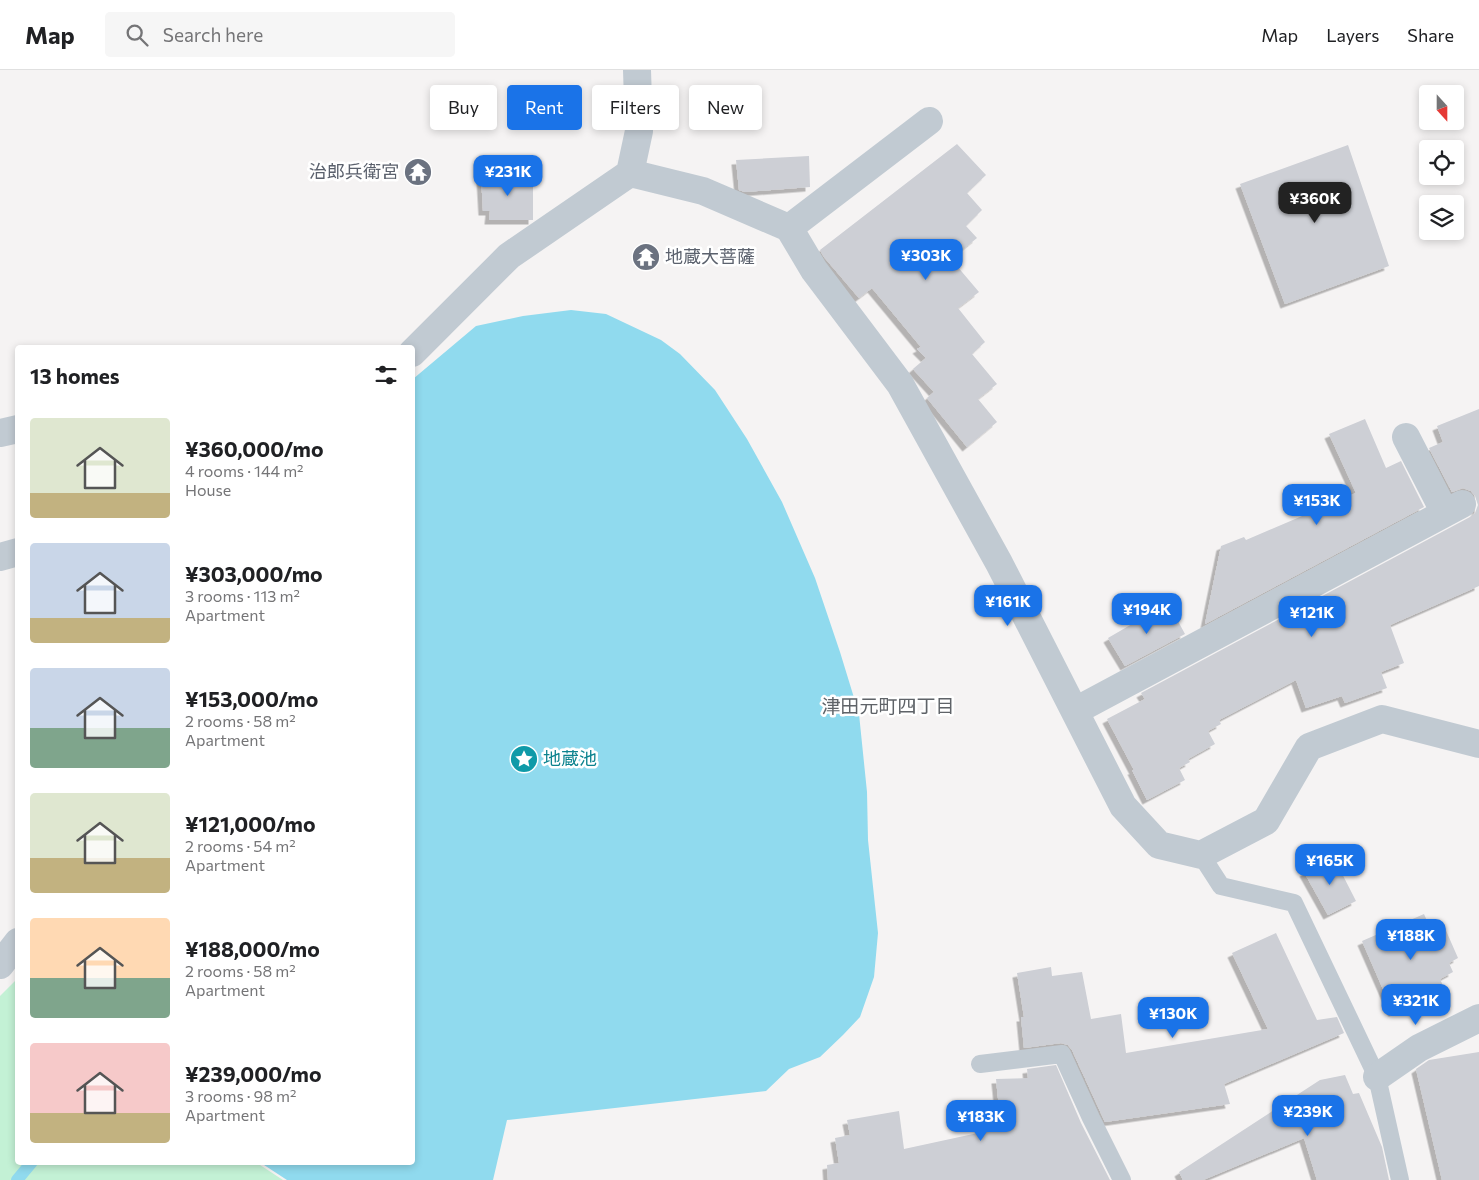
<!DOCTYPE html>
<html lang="en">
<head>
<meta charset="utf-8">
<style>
	body { margin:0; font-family:Commissioner,"Noto Sans JP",sans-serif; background:#f6f6f6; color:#202124; height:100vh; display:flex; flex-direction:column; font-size:19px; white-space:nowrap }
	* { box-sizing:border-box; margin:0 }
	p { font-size:16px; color:#757577 }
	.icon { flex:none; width:28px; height:28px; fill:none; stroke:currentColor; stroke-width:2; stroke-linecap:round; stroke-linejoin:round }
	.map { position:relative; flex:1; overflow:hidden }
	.drawer { position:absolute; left:15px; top:275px; width:400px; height:820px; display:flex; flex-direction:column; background:#fff; border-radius:5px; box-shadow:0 2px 8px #0003 }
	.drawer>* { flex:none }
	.banner { position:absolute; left:430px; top:15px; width:475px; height:45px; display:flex; gap:10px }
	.needle { width:32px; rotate:159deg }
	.buttons { position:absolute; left:1419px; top:15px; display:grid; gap:10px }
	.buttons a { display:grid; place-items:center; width:45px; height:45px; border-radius:5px; background:#fff; box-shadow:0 2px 8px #0003; font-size:25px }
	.price { position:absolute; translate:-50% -42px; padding:0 11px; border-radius:10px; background:#1a73e8; color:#fff; font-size:16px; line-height:32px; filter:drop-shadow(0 1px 2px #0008) }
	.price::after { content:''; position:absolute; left:50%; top:30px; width:15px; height:11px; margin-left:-8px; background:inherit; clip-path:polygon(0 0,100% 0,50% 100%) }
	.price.current { background:#222; color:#fff }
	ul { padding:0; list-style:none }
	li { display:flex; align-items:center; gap:15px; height:125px; padding:0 15px }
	li span { display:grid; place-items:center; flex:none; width:140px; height:100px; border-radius:5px; color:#555 }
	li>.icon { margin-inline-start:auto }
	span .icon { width:60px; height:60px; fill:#fffc; stroke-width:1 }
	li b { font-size:21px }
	h2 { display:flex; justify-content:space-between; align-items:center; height:60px; padding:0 15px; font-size:21px }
	.chip { padding:0 18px; border-radius:5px; background:#fff; box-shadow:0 2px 8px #0003; font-size:18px; line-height:45px }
	.chip.current { background:#1a73e8; color:#fff }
	header { display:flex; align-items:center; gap:30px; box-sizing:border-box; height:70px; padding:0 25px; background:#fff; border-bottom:1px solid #e0e0e0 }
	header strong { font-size:24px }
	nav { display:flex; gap:28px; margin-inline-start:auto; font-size:18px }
	.search { width:350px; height:45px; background:#f6f6f6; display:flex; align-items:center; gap:12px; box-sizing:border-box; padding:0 18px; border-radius:5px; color:#757577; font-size:19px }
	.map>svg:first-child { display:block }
	.green { fill:#c3f1d5 }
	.water { fill:#90daee }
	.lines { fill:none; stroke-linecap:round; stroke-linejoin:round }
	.stream { stroke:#90daee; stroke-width:12 }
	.building { fill:#cdcfd5; filter:url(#shadow) }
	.service { stroke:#c1cad2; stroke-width:18 }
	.minor { stroke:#c1cad2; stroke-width:28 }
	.labels { text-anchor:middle; stroke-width:5; stroke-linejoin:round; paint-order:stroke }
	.worship-label { font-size:18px; fill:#5b616d; stroke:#fff; text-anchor:end }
	.culture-label { font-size:18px; fill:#0d838f; stroke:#fff; text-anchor:start }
	.neighbourhood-label { font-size:19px; fill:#5f6368; stroke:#fff }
</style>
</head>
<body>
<header>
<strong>Map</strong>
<div class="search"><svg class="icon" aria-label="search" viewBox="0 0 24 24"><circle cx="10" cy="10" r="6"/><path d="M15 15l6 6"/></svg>Search here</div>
<nav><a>Map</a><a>Layers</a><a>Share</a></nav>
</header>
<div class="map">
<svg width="1479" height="1110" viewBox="0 0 1479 1110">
	<defs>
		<filter id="shadow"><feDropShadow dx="-4.5" dy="4.5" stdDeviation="0" flood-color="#0004"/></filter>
	</defs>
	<rect width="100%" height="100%" fill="#f5f3f3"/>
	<path class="green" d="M17,909l1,183 239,1 26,17h-283v-184z"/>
	<path class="water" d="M571,240l35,4 55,26 19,14 35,36 32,49 35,63 33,76 25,74 19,62 8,78 1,48 10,93 -4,44 -14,40 -17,18 -23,22 -31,12 -23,22 -259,29 -14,60h-206l-26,-17 151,-1 1,-783 63,-53 47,-10z"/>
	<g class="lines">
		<path class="stream" d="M17,1110l15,-18"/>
	</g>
	<path class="building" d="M957,74l29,31 -19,18 15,17 -16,16 11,12 -26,21 28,33 -21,16 27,34 -13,12 25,30 -19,15 19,23 -30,25 -40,-49 7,-6 -21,-23 13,-11 -9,-9 4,-2 -49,-59 -13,10 -35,-41 -4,-7z
		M1348,75l41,121 -104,38 -45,-120z
		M809,86l1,31 -65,5 -6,-2 -3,-30z
		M481,106h52v44h-44l1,-9h-7z
		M1479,339v177l-89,39 14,38 -23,9 6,16 -42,15 -3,-7 -36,12 -10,-28 -77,40 2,4 -13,7 7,13 -27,15 2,3 -11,6 6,12 -38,20 -15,-30h2l-27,-51 38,-20 -4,-6 329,-176 5,-4 3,-8 -3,-9 -4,-5 -8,-3 -11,4 -23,-44 14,-6 -6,-16z
		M1365,349l21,49 15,-7 23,46 -219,117 16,-78 23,-9 2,3 110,-47 -27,-59z
		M1168,533l17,31 -60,32 -17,-28z
		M1333,786l23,45 -28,14 -24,-43z
		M1424,844l8,18 12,-6 14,32 -9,5 4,9 -13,7 5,11 -52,22 -31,-71z
		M1276,863l41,87 20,-3 7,16 -120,51 6,20 -125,18 -33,-72 -4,-5 -7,-2 -37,5 -3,-31h3l-7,-44 34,-6 1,9 30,-4 9,47 30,-5 5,39 142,-24 -36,-76z
		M1479,982v128h-37l-26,-111 13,-9z
		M1056,995l25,58 29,57h-282l-1,-15 12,-2 -4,-25 15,-3 -3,-15 52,-9 5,38 97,-21 -5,-49 32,-1 -1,-9z
		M1345,1005l8,19 6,-1 23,54 7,33h-72l-13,-42 -101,42h-20l-4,-8 141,-92z"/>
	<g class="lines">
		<path class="service" d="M1201,785l20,31 73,17 83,174 23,103
			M980,994l82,-10 29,64 31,62"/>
		<path class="minor" d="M929,51l-140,107 25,42 86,114 99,179 124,243 36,39 42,10 65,-34 43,-74 73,-28 97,25
			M630,103l73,18 86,37
			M412,283l97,-97 121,-83 9,-42 -2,-61
			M0,363l18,-4
			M1406,367l39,76
			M0,487l18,-5
			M1075,641l387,-207
			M0,895l18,-23
			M1377,1007l42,-29 60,-30"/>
	</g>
	<defs>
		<symbol id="temple-disc" viewBox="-11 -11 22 22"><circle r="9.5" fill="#6b7280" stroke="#fff"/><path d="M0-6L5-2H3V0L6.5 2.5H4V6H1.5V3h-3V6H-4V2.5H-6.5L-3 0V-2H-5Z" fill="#fff"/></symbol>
		<symbol id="sight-disc" viewBox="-11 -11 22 22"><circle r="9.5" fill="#0f9aa8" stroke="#fff"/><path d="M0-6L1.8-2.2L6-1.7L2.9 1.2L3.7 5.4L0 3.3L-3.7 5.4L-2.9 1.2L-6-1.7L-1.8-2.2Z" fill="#fff"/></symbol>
	</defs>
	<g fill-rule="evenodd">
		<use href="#temple-disc" x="402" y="86" width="32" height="32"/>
		<use href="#temple-disc" x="630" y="171" width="32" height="32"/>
		<use href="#sight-disc" x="508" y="673" width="32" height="32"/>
	</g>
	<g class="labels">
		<g class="worship-label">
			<text x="399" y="108">治郎兵衛宮</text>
			<text x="665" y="193" text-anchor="start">地蔵大菩薩</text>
		</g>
		<g class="culture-label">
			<text x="543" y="695">地蔵池</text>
		</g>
		<g class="neighbourhood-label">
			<text x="888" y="643">津田元町四丁目</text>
		</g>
	</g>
</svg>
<div class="buttons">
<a><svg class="needle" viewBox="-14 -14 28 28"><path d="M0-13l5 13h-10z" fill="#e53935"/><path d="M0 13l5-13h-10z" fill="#757577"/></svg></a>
<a><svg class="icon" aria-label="locate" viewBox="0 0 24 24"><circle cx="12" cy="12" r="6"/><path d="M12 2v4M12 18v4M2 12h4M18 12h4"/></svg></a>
<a><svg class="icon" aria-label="layers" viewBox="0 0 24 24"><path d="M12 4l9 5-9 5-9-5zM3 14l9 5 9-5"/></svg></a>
</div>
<b class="price" style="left:508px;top:127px">¥231K</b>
<b class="price current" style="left:1315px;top:154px">¥360K</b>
<b class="price" style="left:926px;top:211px">¥303K</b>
<b class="price" style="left:1317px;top:456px">¥153K</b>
<b class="price" style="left:1008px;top:557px">¥161K</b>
<b class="price" style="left:1147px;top:565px">¥194K</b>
<b class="price" style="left:1312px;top:568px">¥121K</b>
<b class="price" style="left:1330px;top:816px">¥165K</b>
<b class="price" style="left:1411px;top:891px">¥188K</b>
<b class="price" style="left:1416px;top:956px">¥321K</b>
<b class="price" style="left:1173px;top:969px">¥130K</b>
<b class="price" style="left:1308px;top:1067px">¥239K</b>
<b class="price" style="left:981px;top:1072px">¥183K</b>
<div class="banner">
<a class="chip">Buy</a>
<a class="chip current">Rent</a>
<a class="chip">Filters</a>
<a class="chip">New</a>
</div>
<section class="drawer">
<h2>13 homes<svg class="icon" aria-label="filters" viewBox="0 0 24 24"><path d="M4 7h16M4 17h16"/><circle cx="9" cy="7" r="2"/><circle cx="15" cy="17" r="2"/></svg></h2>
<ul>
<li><span style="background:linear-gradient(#dfe7d0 75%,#c2b280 0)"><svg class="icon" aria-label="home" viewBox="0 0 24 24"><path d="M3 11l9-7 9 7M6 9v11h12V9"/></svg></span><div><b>¥360,000/mo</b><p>4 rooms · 144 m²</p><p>House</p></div></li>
<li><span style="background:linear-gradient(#c9d6e8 75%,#c2b280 0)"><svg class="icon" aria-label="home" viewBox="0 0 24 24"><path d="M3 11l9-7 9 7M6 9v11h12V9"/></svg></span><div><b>¥303,000/mo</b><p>3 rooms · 113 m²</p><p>Apartment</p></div></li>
<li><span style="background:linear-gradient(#c9d6e8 60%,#7fa58c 0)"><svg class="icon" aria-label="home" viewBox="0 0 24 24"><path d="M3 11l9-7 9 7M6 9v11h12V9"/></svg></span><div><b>¥153,000/mo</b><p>2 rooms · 58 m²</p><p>Apartment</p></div></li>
<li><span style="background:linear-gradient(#dfe7d0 65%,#c2b280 0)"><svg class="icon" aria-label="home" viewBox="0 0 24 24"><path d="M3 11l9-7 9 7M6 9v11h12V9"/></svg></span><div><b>¥121,000/mo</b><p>2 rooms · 54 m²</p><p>Apartment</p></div></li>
<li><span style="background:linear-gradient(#ffd9b3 60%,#7fa58c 0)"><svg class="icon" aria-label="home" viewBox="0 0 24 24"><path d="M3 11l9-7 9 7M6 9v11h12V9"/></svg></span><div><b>¥188,000/mo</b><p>2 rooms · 58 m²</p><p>Apartment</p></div></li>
<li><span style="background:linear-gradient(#f6c9c9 70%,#c2b280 0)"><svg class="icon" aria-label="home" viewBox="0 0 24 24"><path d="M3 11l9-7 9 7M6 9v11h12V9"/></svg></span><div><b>¥239,000/mo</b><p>3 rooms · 98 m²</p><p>Apartment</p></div></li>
</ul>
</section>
</div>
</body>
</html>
